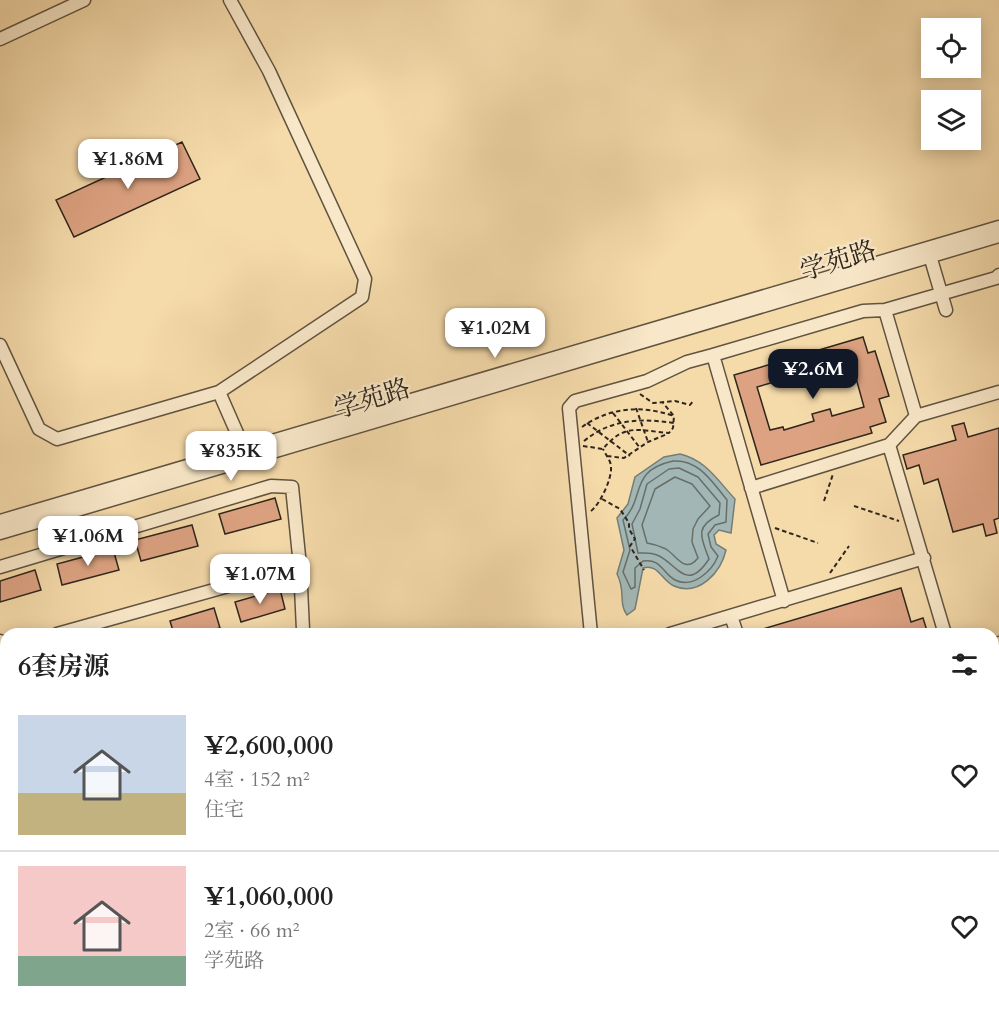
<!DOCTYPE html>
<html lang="zh">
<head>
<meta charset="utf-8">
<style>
	body { margin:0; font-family:Cardo,"Noto Serif SC",serif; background:#f6f6f6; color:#222; height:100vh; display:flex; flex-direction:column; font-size:22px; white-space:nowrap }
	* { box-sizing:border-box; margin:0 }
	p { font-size:20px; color:#767676 }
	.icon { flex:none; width:33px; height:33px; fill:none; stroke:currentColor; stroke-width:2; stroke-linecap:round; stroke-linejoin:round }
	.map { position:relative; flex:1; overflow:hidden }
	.details { position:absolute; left:0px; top:628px; width:999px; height:386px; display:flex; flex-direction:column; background:#fff; border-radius:18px 18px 0 0; box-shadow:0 3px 15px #0003 }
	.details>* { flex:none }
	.tools { position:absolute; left:921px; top:18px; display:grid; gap:12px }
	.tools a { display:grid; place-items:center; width:60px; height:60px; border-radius:0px; background:#fff; box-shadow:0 3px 15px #0003; font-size:30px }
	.price { position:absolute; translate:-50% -51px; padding:0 14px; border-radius:12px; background:#fff; color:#222; font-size:20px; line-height:39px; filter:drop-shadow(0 2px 3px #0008) }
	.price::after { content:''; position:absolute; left:50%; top:36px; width:18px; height:14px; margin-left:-9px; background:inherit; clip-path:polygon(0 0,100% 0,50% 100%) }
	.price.selected { background:#111827; color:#fff }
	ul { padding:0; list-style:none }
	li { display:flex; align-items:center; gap:18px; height:150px; padding:0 18px }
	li+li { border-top:2px solid #e0e0e0 }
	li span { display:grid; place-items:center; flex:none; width:168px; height:120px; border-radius:0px; color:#555 }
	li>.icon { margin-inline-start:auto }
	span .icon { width:72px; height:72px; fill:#fffc; stroke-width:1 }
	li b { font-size:26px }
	h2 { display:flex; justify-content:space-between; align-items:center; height:72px; padding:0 18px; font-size:26px }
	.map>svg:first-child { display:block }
	.green { fill:#c1be85; stroke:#787250; stroke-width:1.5 }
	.water { fill:#a2b7b5; stroke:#747d78; stroke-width:1.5 }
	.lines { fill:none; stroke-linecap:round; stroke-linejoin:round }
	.shore { stroke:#686e68; stroke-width:1.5 }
	.building { fill:#dca281; stroke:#2f261c; stroke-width:1.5; fill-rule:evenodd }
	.minor-casing { stroke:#605340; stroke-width:15 }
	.path { stroke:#2f261c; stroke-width:2; stroke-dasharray:4.5 3; stroke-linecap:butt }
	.minor { stroke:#f8e7c8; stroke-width:12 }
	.labels { text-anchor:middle; stroke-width:4.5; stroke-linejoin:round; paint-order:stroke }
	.street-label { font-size:26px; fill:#2f261c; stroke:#f8e7c8 }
</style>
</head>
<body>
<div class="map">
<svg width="999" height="1013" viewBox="0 0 999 1013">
	<rect width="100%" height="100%" fill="#f5daaa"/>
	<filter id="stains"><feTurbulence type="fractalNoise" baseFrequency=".00333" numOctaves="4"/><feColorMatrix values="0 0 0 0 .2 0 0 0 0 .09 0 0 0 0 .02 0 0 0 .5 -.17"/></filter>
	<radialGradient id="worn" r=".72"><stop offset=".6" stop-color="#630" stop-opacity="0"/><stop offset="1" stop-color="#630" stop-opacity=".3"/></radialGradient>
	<path class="green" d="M999,660v353h-868l11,-5h851v-344z"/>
	<path class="water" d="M680,454c26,6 38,27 55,45l-4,34 -12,-3 -5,5 2,9 10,6c-5,22 -27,47 -52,36 -12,-5 -16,-23 -31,-18l-8,41 -8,6c-9,-12 -1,-24 -10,-41l7,-24 -7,-32 11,-14 7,-27 29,-20z
		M999,687v326h-123l1,-5h116v-317z
		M235,1008h172l11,5h-195z
		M474,1008h269l12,5h-291z"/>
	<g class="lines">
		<path class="shore" d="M673,461c26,-2 40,22 54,39l-1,22 -11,3 -7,9 3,13 7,9c-6,15 -25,33 -43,24 -12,-6 -14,-22 -32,-19l-8,7v19l-4,2 -8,-17 7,-22 -7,-30c23,-22 5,-49 50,-59z
			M679,468l19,9 22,26 -1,12c-26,12 -17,24 -10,44 -23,35 -32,4 -52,-4 -6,-3 -13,-2 -19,-2l-6,-29 8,-15 7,-25 22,-15z
			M675,477l17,7 18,22 -12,13 -5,10 -1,13 6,16c-13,16 -20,-1 -32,-9 -6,-3 -12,-5 -19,-6l-5,-18 13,-36z"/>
	</g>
	<path class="building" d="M182,142l18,37 -126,58 -18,-37z
		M863,337l5,16 7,-2 14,45 -10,3 7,23 -16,5 2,6 -111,32 -27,-90zM851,360l13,47 -32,9 -2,-7 -18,5 2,7 -30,9 -1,-3 -13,3 -13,-43z
		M964,423l4,14 31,-9v90l-5,2 3,13 -11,3 -3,-12 -30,8 -15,-53 -14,5 -5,-19 -12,4 -4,-14 53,-15 -4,-14z
		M275,498l6,21 -56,15 -6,-20z
		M192,525l6,21 -57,15 -6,-21z
		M113,549l6,21 -57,15 -5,-21z
		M35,570l6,20 -41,12v-21z
		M901,588l10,34 12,-4 5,16h-175v-2z
		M280,589l5,20 -44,13 -6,-20z
		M214,608l6,20 -24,6h-22l-4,-13z"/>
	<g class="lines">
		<defs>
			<path id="minor" d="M0,39l84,-39
				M928,249l18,61
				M885,310l31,106 83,-24
				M0,345l39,84 18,10 162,-47 143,-95 3,-18 -96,-208 -39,-71
				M219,392l25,57
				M889,445l56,189
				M751,488l138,-43 27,-29
				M0,521l999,-294
				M0,533l999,-297
				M0,567l271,-81 21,1 8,79 3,64 -3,4
				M784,601l-71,-246 150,-44 22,-1 111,-32 3,-3
				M731,616l6,18
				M57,634l243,-68
				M591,634l-22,-226 6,-7 72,-20 40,-19 26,-7
				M670,634l254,-76
				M0,641l6,5
				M993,645l6,-2
				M993,673l6,-3
				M0,727l6,-2
				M0,793l6,-2
				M0,859l6,-3
				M0,903l6,4
				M21,1013v-5
				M182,1013l13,-5"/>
		</defs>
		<use href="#minor" class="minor-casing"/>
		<path class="path" d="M640,394l13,9 22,-2 15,4 4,-5
			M636,408l12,34
			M613,413l27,35
			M587,423l43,33
			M582,427c28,-20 60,-22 92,-11
			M584,441c27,-22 56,-23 90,-18
			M583,446l20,3c22,-27 37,-18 66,-16l4,-5 1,-12 -11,-13
			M607,456l17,2 24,-16 19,-8
			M602,499l18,10 9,14v6l6,10 -5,7 14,24
			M824,501l9,-27
			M854,506l45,15
			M591,511c9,-7 21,-32 20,-44 0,-6 -5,-12 -8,-18
			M775,528l43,15
			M830,573l19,-27
			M794,1008v5"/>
		<use href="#minor" class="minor"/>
	</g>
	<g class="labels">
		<g class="street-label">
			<text transform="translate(838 260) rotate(-17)" y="9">学苑路</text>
			<text transform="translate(372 398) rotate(-17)" y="9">学苑路</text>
		</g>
	</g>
	<rect width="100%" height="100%" filter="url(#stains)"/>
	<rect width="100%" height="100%" fill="url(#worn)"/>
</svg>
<div class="tools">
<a><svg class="icon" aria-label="locate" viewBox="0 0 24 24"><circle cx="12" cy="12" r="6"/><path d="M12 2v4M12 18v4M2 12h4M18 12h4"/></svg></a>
<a><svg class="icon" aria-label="layers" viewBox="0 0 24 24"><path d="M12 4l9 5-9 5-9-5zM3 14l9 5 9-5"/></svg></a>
</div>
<b class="price" style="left:128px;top:190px">¥1.86M</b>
<b class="price" style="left:495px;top:359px">¥1.02M</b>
<b class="price selected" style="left:813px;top:400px">¥2.6M</b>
<b class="price" style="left:231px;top:482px">¥835K</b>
<b class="price" style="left:88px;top:567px">¥1.06M</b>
<b class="price" style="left:260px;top:605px">¥1.07M</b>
<section class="details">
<h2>6套房源<svg class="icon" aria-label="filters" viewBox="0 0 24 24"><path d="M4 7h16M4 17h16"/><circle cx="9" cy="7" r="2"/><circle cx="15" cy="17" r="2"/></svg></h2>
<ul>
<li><span style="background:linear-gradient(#c9d6e8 65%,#c2b280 0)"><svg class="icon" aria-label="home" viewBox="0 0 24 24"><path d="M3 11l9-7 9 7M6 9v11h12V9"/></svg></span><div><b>¥2,600,000</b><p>4室 · 152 m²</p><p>住宅</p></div><svg class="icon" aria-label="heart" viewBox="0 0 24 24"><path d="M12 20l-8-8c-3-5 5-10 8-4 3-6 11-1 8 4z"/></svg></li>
<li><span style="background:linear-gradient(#f6c9c9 75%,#7fa58c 0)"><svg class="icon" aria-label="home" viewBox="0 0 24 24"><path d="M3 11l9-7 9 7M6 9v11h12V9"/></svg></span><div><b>¥1,060,000</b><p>2室 · 66 m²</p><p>学苑路</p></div><svg class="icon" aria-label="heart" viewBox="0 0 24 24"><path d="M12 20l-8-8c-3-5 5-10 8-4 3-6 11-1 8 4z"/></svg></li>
</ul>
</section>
</div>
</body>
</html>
